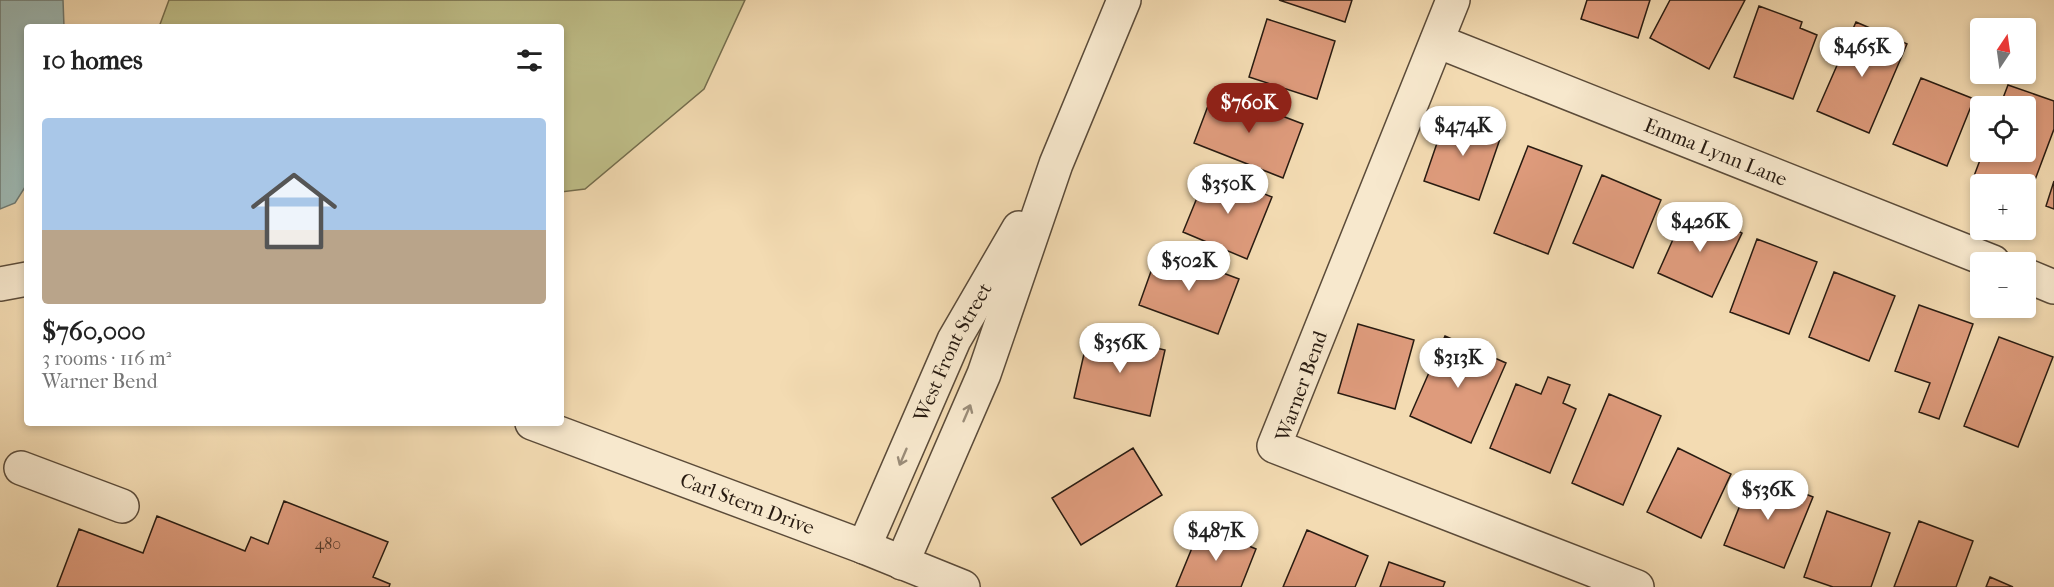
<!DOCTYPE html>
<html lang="en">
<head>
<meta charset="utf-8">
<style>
	body { margin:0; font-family:"IM FELL French Canon",serif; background:#f6f6f6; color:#222; height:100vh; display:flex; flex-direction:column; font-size:22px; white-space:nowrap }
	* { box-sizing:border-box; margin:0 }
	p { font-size:20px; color:#767676 }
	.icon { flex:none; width:33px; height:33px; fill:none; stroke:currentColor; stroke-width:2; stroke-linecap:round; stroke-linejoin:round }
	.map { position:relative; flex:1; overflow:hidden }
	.details { position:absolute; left:24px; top:24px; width:540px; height:402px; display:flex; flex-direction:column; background:#fff; border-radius:6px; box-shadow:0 3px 9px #0003 }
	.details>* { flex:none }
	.needle { width:39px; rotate:13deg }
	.controls { position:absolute; left:1970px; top:18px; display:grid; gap:12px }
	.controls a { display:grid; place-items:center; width:66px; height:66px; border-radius:6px; background:#fff; box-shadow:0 3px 9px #0003; font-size:30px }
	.price { position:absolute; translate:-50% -51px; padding:0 14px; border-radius:21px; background:#fff; color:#222; font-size:20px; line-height:39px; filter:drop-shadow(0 2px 3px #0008) }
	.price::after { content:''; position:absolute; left:50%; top:36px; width:18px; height:14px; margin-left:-9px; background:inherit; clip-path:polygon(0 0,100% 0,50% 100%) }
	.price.on { background:#8f2418; color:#fff }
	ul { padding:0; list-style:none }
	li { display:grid; align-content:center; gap:12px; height:318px; padding:0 18px }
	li+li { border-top:2px solid #e0e0e0 }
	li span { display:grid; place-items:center; height:186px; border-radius:6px; color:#555 }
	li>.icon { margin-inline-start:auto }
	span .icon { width:108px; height:108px; fill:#fffc; stroke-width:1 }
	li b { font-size:26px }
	h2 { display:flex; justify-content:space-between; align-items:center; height:72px; padding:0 18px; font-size:26px }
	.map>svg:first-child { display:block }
	.green { fill:#bfbf89; stroke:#746d4d; stroke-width:1.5 }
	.water { fill:#9db9b4; stroke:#6e7a73; stroke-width:1.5 }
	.building { fill:#de9b7c; stroke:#281b11; stroke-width:1.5 }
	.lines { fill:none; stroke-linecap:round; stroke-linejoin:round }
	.minor-casing { stroke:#5b4b39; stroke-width:36 }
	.minor { stroke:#f7e8cd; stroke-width:33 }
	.oneway { stroke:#9a8c78 }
	.labels { text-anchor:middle; stroke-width:4.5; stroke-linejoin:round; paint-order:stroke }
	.number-label { font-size:16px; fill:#563b2c }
	.street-label { font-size:20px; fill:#281b11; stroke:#f7e8cd }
</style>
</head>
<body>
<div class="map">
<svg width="2054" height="587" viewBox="0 0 2054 587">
	<rect width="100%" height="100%" fill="#f3dbb2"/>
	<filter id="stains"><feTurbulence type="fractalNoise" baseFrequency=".00333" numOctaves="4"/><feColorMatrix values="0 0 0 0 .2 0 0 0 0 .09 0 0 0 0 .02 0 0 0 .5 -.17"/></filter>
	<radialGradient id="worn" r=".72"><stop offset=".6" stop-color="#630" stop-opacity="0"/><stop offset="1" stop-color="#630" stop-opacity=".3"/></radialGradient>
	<path class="green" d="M169,0h576l-41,89 -119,100 -24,3v-165h-402z"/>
	<path class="water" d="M0,0h63l1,27h-37v157l-12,19 -15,6z"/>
	<path class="building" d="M1279,0h73l-7,22z
		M1587,0h63l-12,38 -57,-19z
		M1670,0h75l-36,69 -59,-31z
		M1759,6l43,16 -2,6 17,7 -24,64 -59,-22z
		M1267,19l68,22 -18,58 -68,-22z
		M1856,22l51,22 -38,89 -52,-22z
		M1921,78l53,21 -27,67 -54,-22z
		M2008,85l46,16v28l-25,67 -4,-1v-11h-28l-23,-8 9,-24h42v-46h-25z
		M1214,90l89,34 -20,54 -89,-35z
		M1447,114l55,19 -23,67 -55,-19z
		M1528,146l54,20 -34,88 -54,-21z
		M1208,171l64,26 -25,62 -64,-27z
		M1602,175l59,25 -28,68 -60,-25z
		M2054,181v28l-8,-3z
		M1687,208l55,25 -30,64 -54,-24z
		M1757,239l60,23 -28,72 -59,-22z
		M1159,249l80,30 -21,55 -79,-29z
		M1834,272l61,24 -26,65 -60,-24z
		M1919,305l54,19 -34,95 -20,-7 11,-29 -35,-12z
		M1358,324l56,16 -19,69 -57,-16z
		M1089,332l76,18 -15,66 -76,-18z
		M1445,336l61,27 -35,80 -61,-27z
		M1999,337l54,20 -35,90 -54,-21z
		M1548,377l22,8 -7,18 13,6 -26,64 -60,-25 26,-64 25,10z
		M1609,394l52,22 -38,89 -51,-22z
		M1133,448l29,47 -81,50 -29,-47z
		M1678,448l53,26 -30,64 -54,-26z
		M1753,473l60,24 -29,71 -60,-23z
		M284,501l104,41 -15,35 17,7 -1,3h-332l22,-58 64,24 14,-37 88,35 6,-14 17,7z
		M1827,511l63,22 -19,54h-38l-29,-10z
		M1919,521l54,20 -17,46h-62z
		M1201,526l55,23 -15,38h-65z
		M1307,530l61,26 -13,31h-72z
		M1389,562l56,20 -2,5h-63z
		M1990,577l23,10h-27z"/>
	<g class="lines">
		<defs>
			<g id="minor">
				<path d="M1453,0l-179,446 363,141"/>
				<path id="s1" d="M1437,41l556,221"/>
				<path d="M2025,275l29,12"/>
				<path d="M0,284l27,-5"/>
				<path id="s2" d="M532,423l332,124 99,40"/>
				<path d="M21,468l101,38"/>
				<path id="s3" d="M864,547l90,-207 65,-112"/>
				<path d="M902,563l82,-189 72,-210 68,-164"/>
			</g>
		</defs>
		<use href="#minor" class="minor-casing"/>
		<use href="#minor" class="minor"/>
	</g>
	<defs><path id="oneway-shaft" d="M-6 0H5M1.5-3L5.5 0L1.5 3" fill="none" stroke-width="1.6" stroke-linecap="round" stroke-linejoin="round" transform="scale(1.5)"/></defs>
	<g class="oneway">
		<use href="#oneway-shaft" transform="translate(967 413) rotate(-67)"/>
		<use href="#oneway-shaft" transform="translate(903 457) rotate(113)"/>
	</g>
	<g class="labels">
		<g class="number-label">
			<text x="328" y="549">480</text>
		</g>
		<g class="street-label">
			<text dy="7" stroke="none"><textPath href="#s1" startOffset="300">Emma Lynn Lane</textPath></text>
			<text dy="7" stroke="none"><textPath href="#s3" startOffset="214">West Front Street</textPath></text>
			<text transform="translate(1301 386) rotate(-70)" y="7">Warner Bend</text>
			<text dy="7" stroke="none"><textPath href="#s2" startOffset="230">Carl Stern Drive</textPath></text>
		</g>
	</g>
	<rect width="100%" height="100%" filter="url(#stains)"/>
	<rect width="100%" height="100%" fill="url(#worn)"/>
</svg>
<div class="controls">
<a><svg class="needle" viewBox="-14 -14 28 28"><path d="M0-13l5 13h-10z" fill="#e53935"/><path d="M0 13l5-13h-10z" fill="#767676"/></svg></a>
<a><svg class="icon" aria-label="locate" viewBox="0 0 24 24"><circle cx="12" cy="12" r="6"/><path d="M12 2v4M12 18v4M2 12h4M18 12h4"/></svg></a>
<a>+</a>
<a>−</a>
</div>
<b class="price" style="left:1862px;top:78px">$465K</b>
<b class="price on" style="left:1249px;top:134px">$760K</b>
<b class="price" style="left:1463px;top:157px">$474K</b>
<b class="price" style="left:1228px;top:215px">$350K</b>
<b class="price" style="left:1700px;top:253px">$426K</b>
<b class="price" style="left:1189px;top:292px">$502K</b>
<b class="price" style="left:1120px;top:374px">$356K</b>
<b class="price" style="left:1458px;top:389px">$313K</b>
<b class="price" style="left:1768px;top:521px">$536K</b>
<b class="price" style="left:1216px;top:562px">$487K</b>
<section class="details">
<h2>10 homes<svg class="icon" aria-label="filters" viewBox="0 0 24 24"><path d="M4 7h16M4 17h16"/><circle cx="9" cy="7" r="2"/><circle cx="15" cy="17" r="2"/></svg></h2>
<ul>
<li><span style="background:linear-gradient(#a9c7e8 60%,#b9a48a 0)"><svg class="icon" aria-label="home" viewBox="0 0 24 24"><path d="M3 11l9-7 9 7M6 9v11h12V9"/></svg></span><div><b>$760,000</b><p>3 rooms · 116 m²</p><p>Warner Bend</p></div></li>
</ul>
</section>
</div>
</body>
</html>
